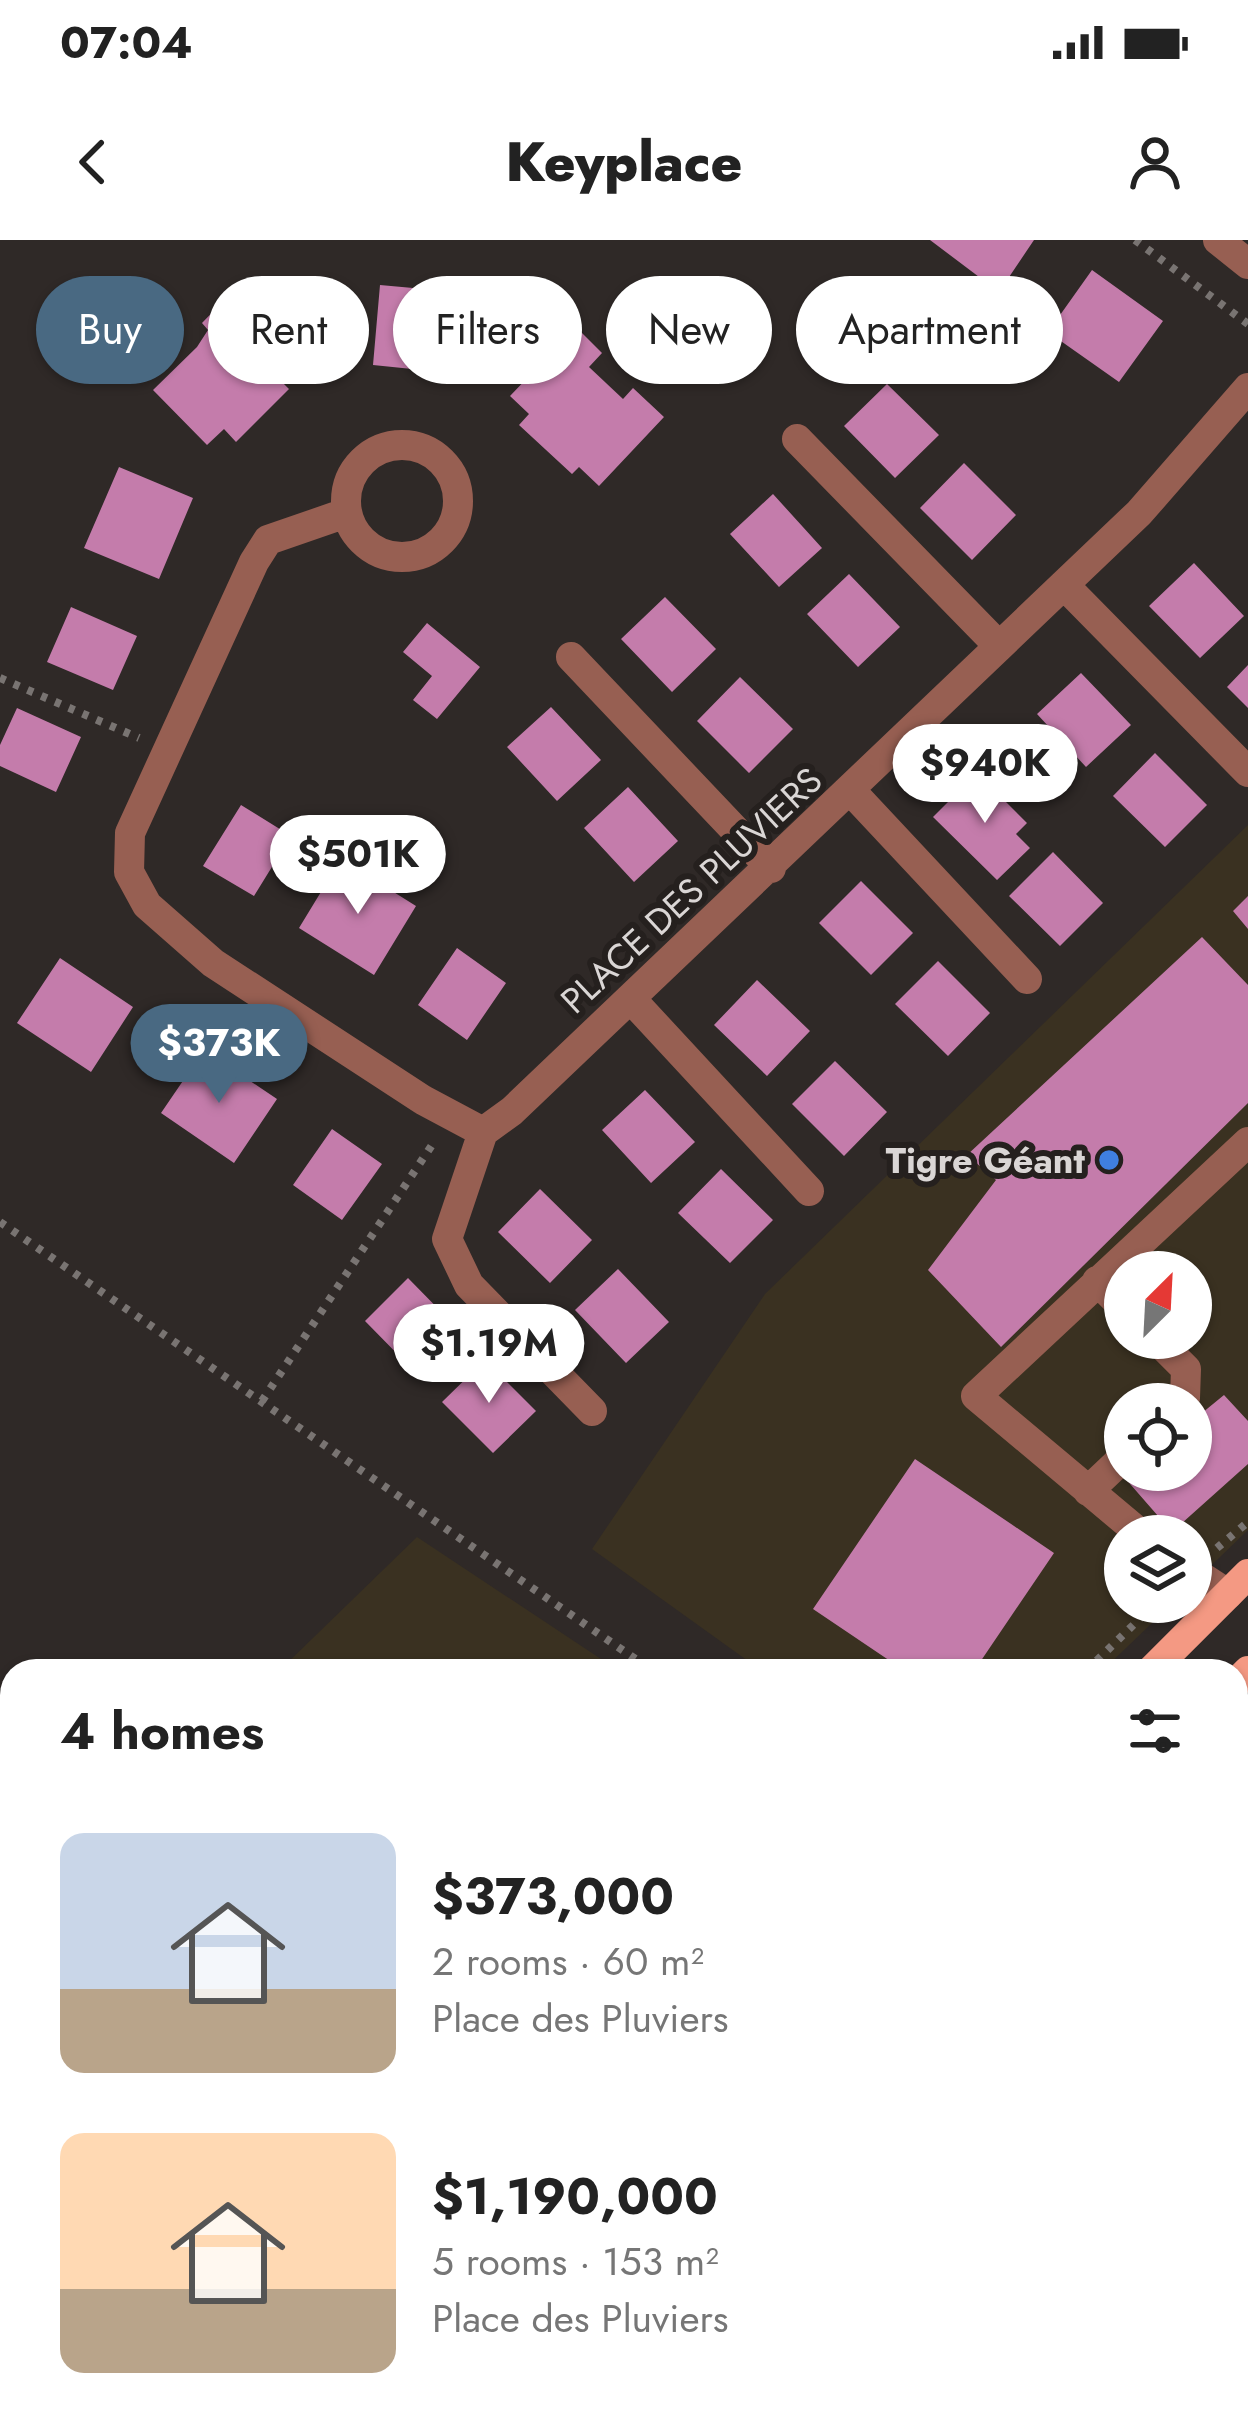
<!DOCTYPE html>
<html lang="en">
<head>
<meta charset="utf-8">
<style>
	body { margin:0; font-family:Jost,sans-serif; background:#f2f2f2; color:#222; height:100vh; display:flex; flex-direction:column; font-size:45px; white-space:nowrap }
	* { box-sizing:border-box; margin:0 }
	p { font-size:39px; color:#767676 }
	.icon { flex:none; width:66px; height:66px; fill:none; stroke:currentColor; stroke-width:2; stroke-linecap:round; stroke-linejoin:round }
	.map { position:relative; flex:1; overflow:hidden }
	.sheet { position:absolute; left:0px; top:1419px; width:1248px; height:771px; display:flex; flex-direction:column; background:#fff; border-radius:36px 36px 0 0; box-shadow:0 3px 9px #0004 }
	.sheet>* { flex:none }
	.banner { position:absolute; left:36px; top:36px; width:1176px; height:108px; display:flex; gap:24px }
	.needle { width:78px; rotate:24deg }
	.fabs { position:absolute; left:1104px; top:1011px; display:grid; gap:24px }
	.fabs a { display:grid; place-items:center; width:108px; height:108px; border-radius:50%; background:#fff; box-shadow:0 3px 9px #0004; font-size:60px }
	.price { position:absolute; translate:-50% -102px; padding:0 27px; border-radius:42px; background:#fff; color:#222; font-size:39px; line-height:78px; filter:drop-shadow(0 3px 6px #0008) }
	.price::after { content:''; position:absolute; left:50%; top:72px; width:36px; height:27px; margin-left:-18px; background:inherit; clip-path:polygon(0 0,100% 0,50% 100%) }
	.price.current { background:#496982; color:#fff }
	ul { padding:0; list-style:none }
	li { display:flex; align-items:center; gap:36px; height:300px; padding:0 60px }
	li span { display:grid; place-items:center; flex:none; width:336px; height:240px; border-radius:24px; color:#555 }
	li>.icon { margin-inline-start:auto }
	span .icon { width:144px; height:144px; fill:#fffc; stroke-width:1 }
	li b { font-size:51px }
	h2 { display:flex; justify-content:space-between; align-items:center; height:144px; padding:0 60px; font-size:51px }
	.pill { padding:0 42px; border-radius:54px; background:#fff; box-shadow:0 3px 9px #0004; font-size:42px; line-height:108px }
	.pill.current { background:#496982; color:#fff }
	.status { display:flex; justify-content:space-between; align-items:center; height:84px; padding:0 60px; background:#fff; direction:ltr }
	.status svg { height:33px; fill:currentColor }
	header { display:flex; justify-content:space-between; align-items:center; height:156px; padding:0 60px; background:#fff; font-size:54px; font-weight:800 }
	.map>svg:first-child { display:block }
	.commercial { fill:#3a3121; fill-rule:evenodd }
	.building { fill:#c47cab }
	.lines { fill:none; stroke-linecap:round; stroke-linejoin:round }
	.path { stroke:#797472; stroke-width:8; stroke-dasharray:6 9; stroke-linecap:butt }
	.minor { stroke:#975f52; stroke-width:30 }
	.major { stroke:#f49983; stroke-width:30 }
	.shop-dot { fill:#3f7fe0; stroke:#25201e; stroke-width:4.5 }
	.labels { text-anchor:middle; stroke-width:12; stroke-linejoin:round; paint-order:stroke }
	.street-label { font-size:36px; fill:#dad6d5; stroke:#25201e }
	.poi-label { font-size:36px; font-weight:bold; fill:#dad6d5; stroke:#25201e; text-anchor:end }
</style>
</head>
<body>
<div class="status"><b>07:04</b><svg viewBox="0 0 49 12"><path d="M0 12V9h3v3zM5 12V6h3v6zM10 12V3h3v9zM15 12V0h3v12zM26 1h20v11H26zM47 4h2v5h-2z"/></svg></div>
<header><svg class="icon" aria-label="back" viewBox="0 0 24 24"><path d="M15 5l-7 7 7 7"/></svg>Keyplace<svg class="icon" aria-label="person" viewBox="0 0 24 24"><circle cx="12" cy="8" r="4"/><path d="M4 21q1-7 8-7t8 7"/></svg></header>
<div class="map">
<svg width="1248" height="2189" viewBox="0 0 1248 2189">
	<rect width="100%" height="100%" fill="#2f2927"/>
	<path class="commercial" d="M1248,585v705l-57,55v-49h-66v66h49l-72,69h-340l-170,-122 173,-255zM1125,1032h66v66h-66zM1125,1164h66v66h-66z
		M417,1297l202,134h-340z
		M12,1633v545h1016l-12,11h-1016v-545z
		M1236,1875l12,8v104l-12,10z"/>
	<path class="building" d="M930,0h104l-35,52z
		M1092,30l71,51 -44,61 -71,-50z
		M380,45l88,8 -7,81 -88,-9z
		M232,52l67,67 -20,20 10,10 -53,53 -12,-13 -17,16 -54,-55 44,-43 11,-17 -6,-7z
		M576,87l26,26 -13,14 34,32 10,-11 31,29 -65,69 -20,-19 -7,7 -53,-49 10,-11 -19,-18z
		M887,144l52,51 -44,43 -51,-52z
		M964,223l52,52 -44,45 -52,-52z
		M119,227l74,31 -34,81 -75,-31z
		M773,254l49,54 -43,39 -49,-53z
		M1194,323l50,53 -44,42 -51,-52z
		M849,334l51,53 -42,40 -51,-53z
		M665,357l51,52 -44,43 -51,-53z
		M71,367l66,29 -24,54 -66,-28z
		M427,383l53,44 -43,52 -24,-19 19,-24 -29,-24z
		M1248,425v43l-21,-21z
		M1081,433l50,52 -45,42 -49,-53z
		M740,437l53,52 -44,44 -52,-52z
		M551,467l50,53 -44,41 -50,-54z
		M17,468l64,29 -25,55 -56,-26v-21z
		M1155,513l52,52 -42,42 -52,-51z
		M977,533l50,50 -11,11 14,14 -33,32 -64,-63z
		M628,547l50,54 -44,41 -50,-54z
		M241,565l50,31 -37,60 -51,-30z
		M1053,612l50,51 -43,43 -51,-50z
		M341,619l75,47 -42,69 -75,-47z
		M861,641l52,52 -42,42 -52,-52z
		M1248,656v33l-15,-18z
		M1202,697l46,48v118l-247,244 -73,-77 68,-90 -29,-25z
		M457,708l49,35 -39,57 -49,-35z
		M60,718l73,49 -42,65 -74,-49z
		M938,721l52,52 -42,43 -53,-52z
		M757,740l53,51 -43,45 -53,-51z
		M204,810l73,49 -43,64 -73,-50z
		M835,821l52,51 -43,44 -52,-52z
		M645,850l50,52 -44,41 -49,-53z
		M332,889l50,35 -40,56 -49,-35z
		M721,929l52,51 -43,43 -52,-50z
		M540,949l52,51 -42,43 -52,-51z
		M618,1029l51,53 -43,41 -51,-53z
		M408,1038l52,53 -43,43 -52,-53z
		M485,1120l51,51 -43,42 -51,-51z
		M1224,1155l24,26v43l-76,68 -48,-55 8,-7h59v-48z
		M915,1219l139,94 -80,118h-69l-92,-62z
		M1236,1650l12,8v89l-12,18z
		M0,2127l12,13v19l-12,13z
		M1248,2151v38h-43l12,-11h19v-16z
		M661,2178h214l-11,11h-192z"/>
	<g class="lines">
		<path class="path" d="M1135,0l113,84
			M0,438l139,60
			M0,982l653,449
			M262,1161l172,-259
			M1217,1308l31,-26
			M1086,1431l71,-69
			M301,2189l11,-11"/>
		<path class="minor" d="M1218,0l30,24
			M797,199l201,206
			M346 261a56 56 0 1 1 112 0a56 56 0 1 1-112 0Z
			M346,273l-78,27 -14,22 -124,271 -1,39 18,33 66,58 210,137 60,32
			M1064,345l184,187
			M571,417l200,211
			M852,552l175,187
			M631,759l178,192
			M1097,1041l28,28
			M1155,1098l31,31 -1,29 -6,6
			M592,1171l-123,-126 -22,-46 36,-107 29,-21 627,-598 109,-125
			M1088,1251l37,-35
			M1143,1296l-167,-140 272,-254
			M1191,1330l37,24"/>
		<path class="major" d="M1151,1431l97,-97
			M1236,1443l12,-12
			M353,2189l11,-11
			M460,2189l11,-11"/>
	</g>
	<circle class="shop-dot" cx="1109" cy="920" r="12"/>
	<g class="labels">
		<g class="street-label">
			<text transform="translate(691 650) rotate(-43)" y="13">PLACE DES PLUVIERS</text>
		</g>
		<g class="poi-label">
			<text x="1085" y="933">Tigre Géant</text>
		</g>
	</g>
</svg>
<div class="fabs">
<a><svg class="needle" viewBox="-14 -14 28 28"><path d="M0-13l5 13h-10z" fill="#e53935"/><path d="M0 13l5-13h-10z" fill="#767676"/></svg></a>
<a><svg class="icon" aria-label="locate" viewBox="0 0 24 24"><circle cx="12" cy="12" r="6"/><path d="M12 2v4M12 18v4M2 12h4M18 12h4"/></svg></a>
<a><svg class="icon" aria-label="layers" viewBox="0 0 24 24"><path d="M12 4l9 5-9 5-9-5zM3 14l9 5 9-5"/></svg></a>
</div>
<b class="price" style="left:985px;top:586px">$940K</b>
<b class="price" style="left:358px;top:677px">$501K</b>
<b class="price current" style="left:219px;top:866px">$373K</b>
<b class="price" style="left:489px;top:1166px">$1.19M</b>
<div class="banner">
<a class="pill current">Buy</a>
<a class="pill">Rent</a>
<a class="pill">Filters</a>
<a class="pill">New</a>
<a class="pill">Apartment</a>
</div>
<section class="sheet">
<h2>4 homes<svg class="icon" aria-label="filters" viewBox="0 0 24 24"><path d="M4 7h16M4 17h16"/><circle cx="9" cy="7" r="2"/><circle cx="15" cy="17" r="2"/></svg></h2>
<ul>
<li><span style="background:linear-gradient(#c9d6e8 65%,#b9a48a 0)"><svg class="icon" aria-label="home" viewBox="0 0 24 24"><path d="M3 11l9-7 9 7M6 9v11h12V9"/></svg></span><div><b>$373,000</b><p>2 rooms · 60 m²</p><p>Place des Pluviers</p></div></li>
<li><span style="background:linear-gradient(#ffd9b3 65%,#b9a48a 0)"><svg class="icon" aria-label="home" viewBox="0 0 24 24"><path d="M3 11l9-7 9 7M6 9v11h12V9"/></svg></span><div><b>$1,190,000</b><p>5 rooms · 153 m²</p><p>Place des Pluviers</p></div></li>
</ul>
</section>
</div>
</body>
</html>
